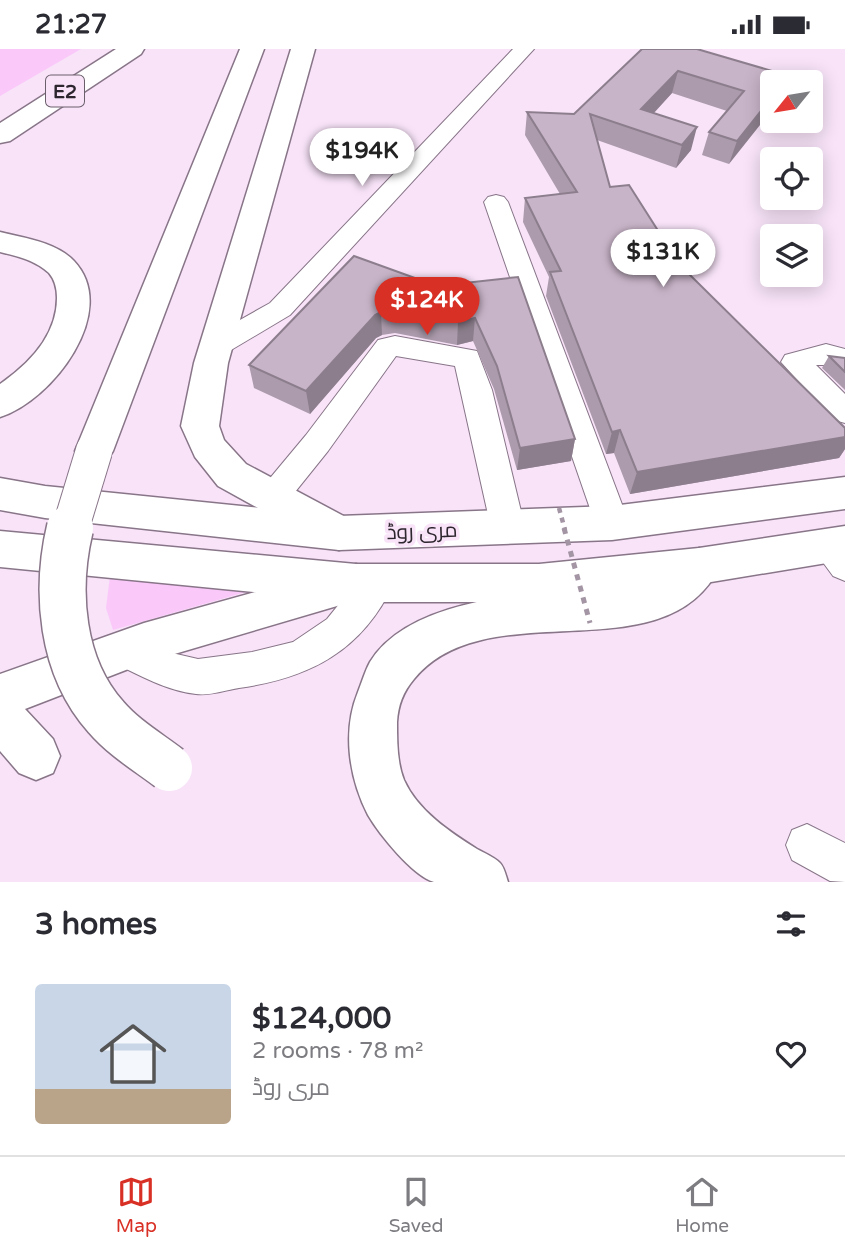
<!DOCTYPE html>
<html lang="en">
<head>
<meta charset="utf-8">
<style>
	body { margin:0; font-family:"Varela Round",Cairo,sans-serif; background:#f2f2f3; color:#2b2b33; height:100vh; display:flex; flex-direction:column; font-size:26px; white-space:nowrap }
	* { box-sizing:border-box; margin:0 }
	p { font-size:23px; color:#7c7c81 }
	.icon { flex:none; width:38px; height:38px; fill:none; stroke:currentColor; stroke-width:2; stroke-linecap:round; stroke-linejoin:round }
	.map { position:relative; height:833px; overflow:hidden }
	.details { display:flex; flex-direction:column; background:#fff; flex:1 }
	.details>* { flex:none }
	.needle { width:46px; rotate:240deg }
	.fabs { position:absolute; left:760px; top:21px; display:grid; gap:14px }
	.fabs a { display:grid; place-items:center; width:63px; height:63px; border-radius:7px; background:#fff; box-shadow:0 4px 18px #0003; font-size:35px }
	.price { position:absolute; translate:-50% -60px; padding:0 16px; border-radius:24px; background:#fff; color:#222; font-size:23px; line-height:46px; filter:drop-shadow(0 2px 4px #0008) }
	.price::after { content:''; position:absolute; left:50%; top:42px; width:21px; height:16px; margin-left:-10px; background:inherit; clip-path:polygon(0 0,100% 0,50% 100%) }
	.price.active { background:#d93025; color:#fff }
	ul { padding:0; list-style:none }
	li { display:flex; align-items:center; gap:21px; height:175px; padding:0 35px }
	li+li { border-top:2px solid #e1e1e2 }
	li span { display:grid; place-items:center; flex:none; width:196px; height:140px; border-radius:7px; color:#555 }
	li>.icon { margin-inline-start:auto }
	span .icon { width:84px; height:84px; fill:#fffc; stroke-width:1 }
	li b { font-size:30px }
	h2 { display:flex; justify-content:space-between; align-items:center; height:84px; padding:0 35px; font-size:30px }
	.status { display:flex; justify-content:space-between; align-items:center; height:49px; padding:0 35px; background:#fff; direction:ltr }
	.status svg { height:19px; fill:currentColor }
	.tabs { display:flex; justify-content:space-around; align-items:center; height:98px; border-top:2px solid #e1e1e2; background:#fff; font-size:19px; color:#7c7c81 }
	.tabs a { display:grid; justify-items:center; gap:4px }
	.tabs .active { color:#d93025 }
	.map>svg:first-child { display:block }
	.green { fill:#fac9fa }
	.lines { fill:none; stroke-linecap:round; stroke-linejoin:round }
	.minor-casing { stroke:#887588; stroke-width:2 }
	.major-casing { stroke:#887588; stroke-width:3 }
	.highway-casing { stroke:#887588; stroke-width:3 }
	.minor { fill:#fff; fill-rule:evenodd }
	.major { fill:#fff; fill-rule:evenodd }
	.highway { fill:#fff; fill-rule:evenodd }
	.highway-bridge-far1-casing { stroke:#887588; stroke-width:38; stroke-linecap:butt }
	.highway-bridge-casing { stroke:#887588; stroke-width:49; stroke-linecap:butt }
	.path-bridge-far1 { stroke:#a495a4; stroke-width:4.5; stroke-dasharray:5 5; stroke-linecap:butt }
	.path-bridge { stroke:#a495a4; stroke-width:5; stroke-dasharray:6 6; stroke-linecap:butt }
	.highway-bridge-far1 { stroke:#fff; stroke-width:36 }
	.highway-bridge { stroke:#fff; stroke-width:46 }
	.wall { fill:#ac9bac }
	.shaded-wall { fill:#8c7e8c }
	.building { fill:#c8b4c8; stroke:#8c7e8c; stroke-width:2 }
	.labels { text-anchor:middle; stroke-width:7; stroke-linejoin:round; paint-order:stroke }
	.shield { fill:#f8e3f8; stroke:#6b5f6b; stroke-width:2 }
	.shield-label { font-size:19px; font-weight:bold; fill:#2e262e }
	.street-label { font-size:21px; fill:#2e262e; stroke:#f8e3f8 }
</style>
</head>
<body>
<div class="status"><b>21:27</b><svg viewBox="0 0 49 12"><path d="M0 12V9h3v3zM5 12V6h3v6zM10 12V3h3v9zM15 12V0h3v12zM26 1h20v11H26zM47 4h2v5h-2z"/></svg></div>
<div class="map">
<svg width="845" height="833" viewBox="0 0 845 833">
	<rect width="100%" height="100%" fill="#f8e3f8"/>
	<path class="green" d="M0,0h81l-81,47z
		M110,527l143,14 -140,40 -7,-22z"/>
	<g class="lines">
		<defs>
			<path id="minor" d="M513,0h21l-244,266 -64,38 -10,3 -10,-3 -4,-7 4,-7 64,-36z
				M496,146l8,2 4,5 121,321 -5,10 -12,4 -12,-4 -5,-10 -111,-321 4,-5z
				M395,287l82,15 15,39 33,138 -5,10 -12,4 -12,-4 -5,-10 -36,-162 -59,-10 -68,95 -45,56 -11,4 -11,-4 -5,-9 5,-9 45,-54 72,-95z
				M826,295l19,5v21l-15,-5h-14l29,29v29l-11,-3 -53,-58 4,-7z
				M828,483l12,4 5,6v39l-12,-5 -22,-30 5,-10z
				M377,519l12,4 5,11c-32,68 -84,95 -155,105 -13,2 -29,8 -43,6 -29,-3 -57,-19 -84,-32l-5,-12 5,-12 13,-5 47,20 26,6 54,-7 41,-10 34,-23 38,-47z
				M807,775l38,19v39l-15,-1 -38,-21 -6,-15 6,-15z"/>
			<path id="major" d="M845,428v32l-233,31 -273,10 -294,-32 -45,-8v-32l45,8 294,30 273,-10z
				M845,477v34l-146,24 -160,18h-183l-356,-35v-36l356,33h183l160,-16z"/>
			<path id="highway" d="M116,0h28l-3,5 -131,87 -10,2v-20z
				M240,0h24l-151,402 -6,10 -13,5 -13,-5 -6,-10z
				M291,0h24l-87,314 -9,63 5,14 22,24 107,57 6,12 -6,12 -14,5 -14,-5 -107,-59 -23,-29 -14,-31 13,-63z
				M0,183c24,6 56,10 74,29 47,50 -22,140 -74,156v-33c29,-20 57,-49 57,-86 0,-9 -2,-18 -8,-25 -14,-13 -32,-17 -49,-21z
				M699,499l15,5 6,13c-54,112 -232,23 -306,113 -11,13 -16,26 -17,43 0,19 0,41 7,58 14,31 46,52 73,69 7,4 17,8 23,14 4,4 6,13 8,19 -18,0 -58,0 -74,0 -21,-6 -55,-48 -66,-67 -19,-37 -26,-84 -10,-123 4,-10 7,-21 12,-30 37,-60 145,-68 209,-72 21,-1 48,2 68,-6 19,-8 28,-28 52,-36z
				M356,515l15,6 6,13 -6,13 -227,67 -119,46 28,30 7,17 -7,17 -17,7 -17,-7 -19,-22v-77l144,-51z"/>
		</defs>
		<use href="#minor" class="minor-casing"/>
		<use href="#major" class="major-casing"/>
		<use href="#highway" class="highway-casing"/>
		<use href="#minor" class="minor"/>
		<use href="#major" class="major"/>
		<use href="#highway" class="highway"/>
		<defs>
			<path id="highway-bridge-far1" d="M70,481l24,-79"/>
			<path id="highway-bridge" d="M70,479c-15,63 -9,139 36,189 18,21 42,35 63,51"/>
		</defs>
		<use href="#highway-bridge-far1" class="highway-bridge-far1-casing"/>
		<use href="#highway-bridge" class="highway-bridge-casing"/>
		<path class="path-bridge-far1" d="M559,459l6,22"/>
		<path class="path-bridge" d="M564,479l26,95"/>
		<use href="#highway-bridge-far1" class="highway-bridge-far1"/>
		<use href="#highway-bridge" class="highway-bridge"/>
	</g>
	<path class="wall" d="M642,0l147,27 -3,6h-14l-43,82 -27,-9 7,-23 18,-21 -55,-18 -18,20 37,37 -15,18 -79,-28 13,47 75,86 160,155v21l-6,9 -209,36 -16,-41 -8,1 -60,-158 3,-19 -26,-55 2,-24 35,-4 -35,-59 2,-23 47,2z
		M518,228l57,162 -4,22 -54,9 -23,-81 -21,-48 -16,4 -62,-12 -13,2 -6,3 -66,76 -56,-26 -5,-23 188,-79z
		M829,307l16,2v32l-23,-22z"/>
	<path class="shaded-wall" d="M678,22l-6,22 -34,37 3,-21z
		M772,48v13l-43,54 8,-23z
		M697,78l-6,23 -15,18 6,-23z
		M381,263l1,23 -6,3 -66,76 -4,-23 69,-76z
		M475,269l-2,23 -16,4 1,-23z
		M620,381l-6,23 -8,1 6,-22z
		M845,388v12l-6,9 -209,36 7,-22z
		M575,390l-4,22 -54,9 3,-22z"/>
	<path class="building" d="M642,0h55l92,27 -5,6h-12v15l-35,44 -28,-9 35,-41 -66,-20 -37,38 56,18 -15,18 -92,-31 20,73 19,-2 56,88h3l157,155v9l-208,35 -17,-42 -8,2 -62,-160 11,-1 -36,-73 52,-6 -50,-80 47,2z
		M354,207l83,30 81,-9 57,162 -55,9 -23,-82 -22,-48 -17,4 -63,-12 -14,2 -6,3 -69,76 -57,-26z
		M829,307l16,2v14z"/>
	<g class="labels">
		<rect class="shield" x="46" y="26.5" width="38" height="31" rx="5"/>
		<g class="shield-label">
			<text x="65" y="49">E2</text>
		</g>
		<g class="street-label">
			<text transform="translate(422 482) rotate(-2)" y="7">مری روڈ</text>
		</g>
	</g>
</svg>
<div class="fabs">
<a><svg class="needle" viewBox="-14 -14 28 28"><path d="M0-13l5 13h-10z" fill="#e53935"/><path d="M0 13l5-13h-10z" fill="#7c7c81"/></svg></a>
<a><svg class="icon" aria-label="locate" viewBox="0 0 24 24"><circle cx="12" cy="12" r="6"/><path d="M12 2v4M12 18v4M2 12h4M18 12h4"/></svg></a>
<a><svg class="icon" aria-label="layers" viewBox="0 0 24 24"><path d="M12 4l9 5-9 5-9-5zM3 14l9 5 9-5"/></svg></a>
</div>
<b class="price" style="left:362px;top:139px">$194K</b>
<b class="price" style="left:663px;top:240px">$131K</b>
<b class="price active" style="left:427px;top:288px">$124K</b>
</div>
<section class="details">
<h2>3 homes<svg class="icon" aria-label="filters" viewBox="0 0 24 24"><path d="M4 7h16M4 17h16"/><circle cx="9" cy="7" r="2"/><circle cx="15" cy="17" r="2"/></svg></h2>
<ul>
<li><span style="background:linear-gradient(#c9d6e8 75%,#b9a48a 0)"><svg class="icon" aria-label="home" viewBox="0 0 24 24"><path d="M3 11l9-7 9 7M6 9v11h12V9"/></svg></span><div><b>$124,000</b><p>2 rooms · 78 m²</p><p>مری روڈ</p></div><svg class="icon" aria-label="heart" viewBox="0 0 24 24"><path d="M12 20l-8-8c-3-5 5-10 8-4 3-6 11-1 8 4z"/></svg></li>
</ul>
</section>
<nav class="tabs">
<a class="active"><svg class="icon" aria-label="map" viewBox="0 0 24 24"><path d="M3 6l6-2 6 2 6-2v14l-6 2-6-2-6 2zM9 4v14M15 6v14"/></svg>Map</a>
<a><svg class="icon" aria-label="saved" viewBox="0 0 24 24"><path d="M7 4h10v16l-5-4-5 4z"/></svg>Saved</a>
<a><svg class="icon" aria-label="home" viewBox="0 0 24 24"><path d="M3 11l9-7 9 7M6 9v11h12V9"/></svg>Home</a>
</nav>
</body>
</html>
